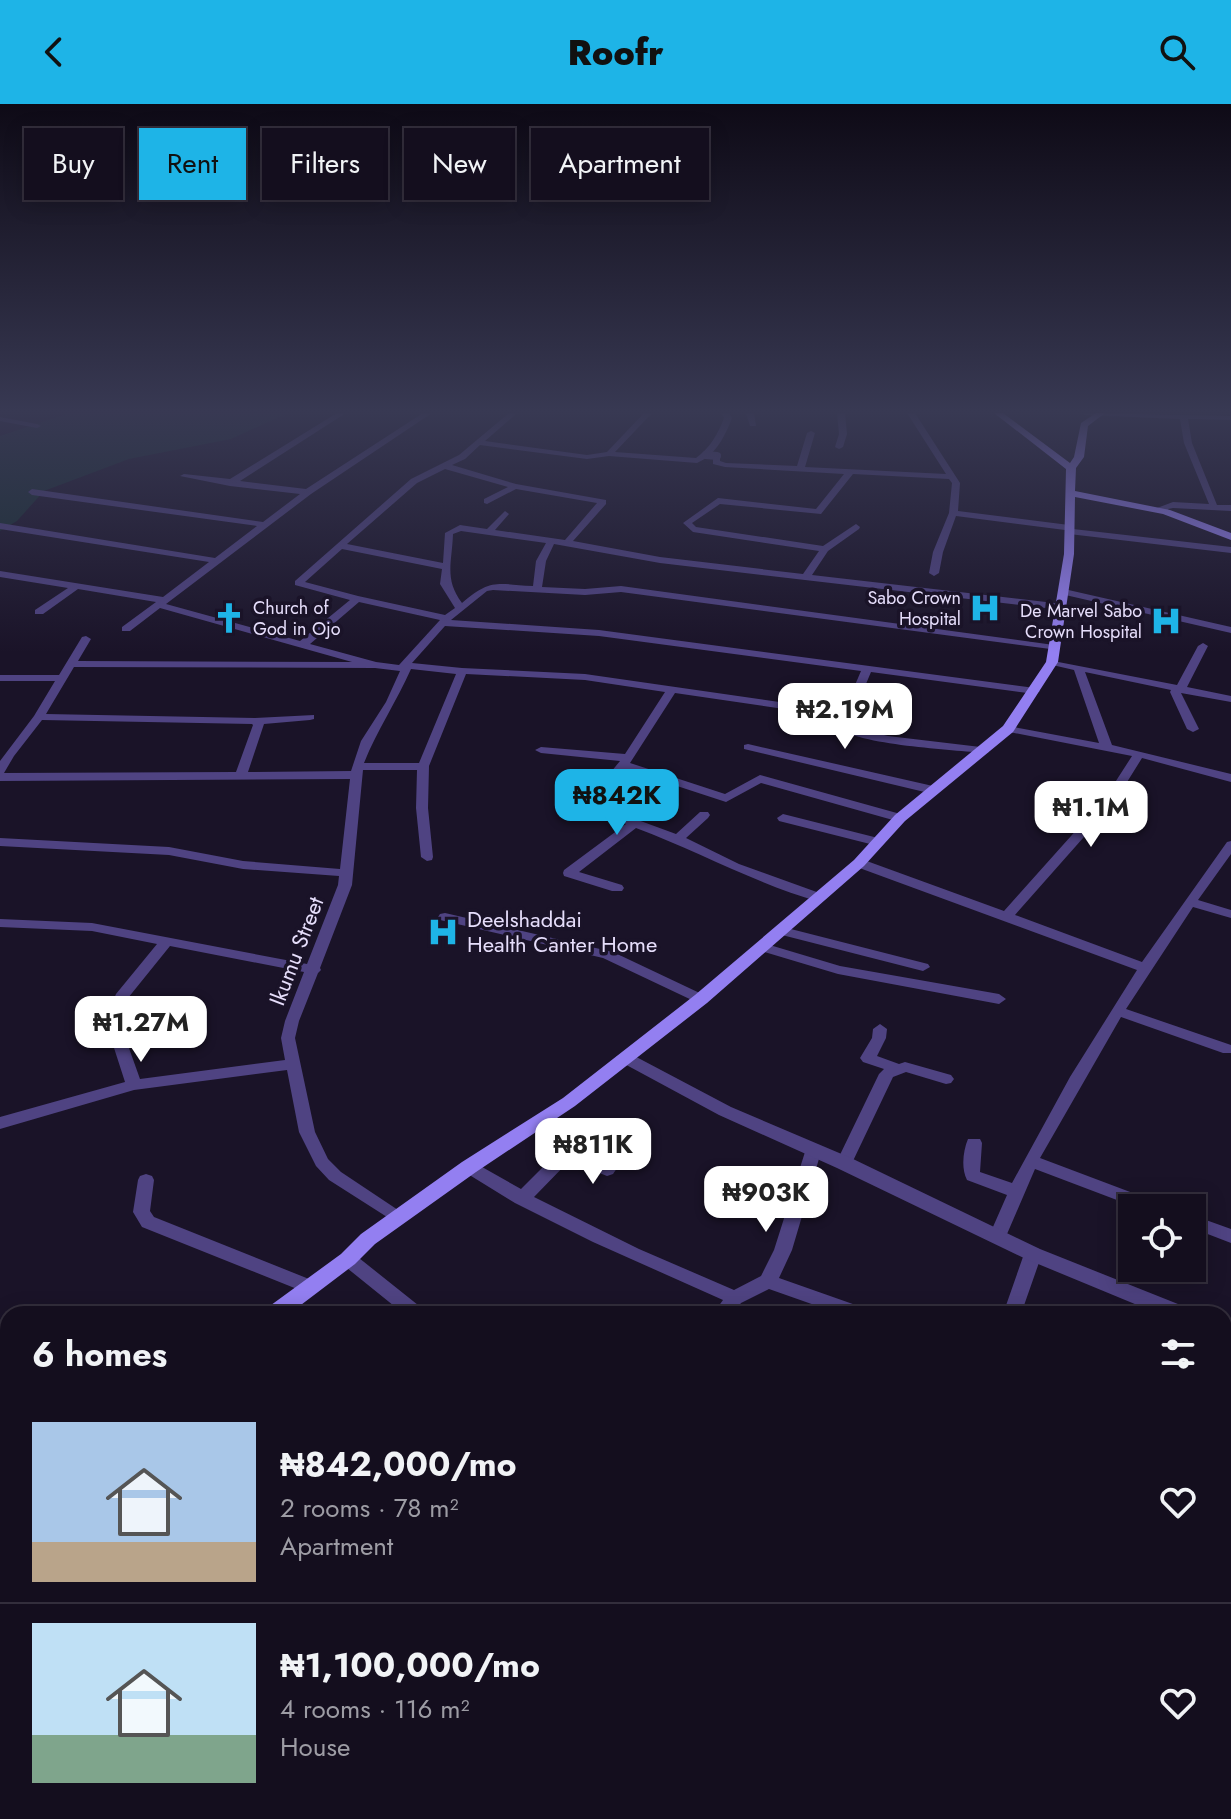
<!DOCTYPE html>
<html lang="en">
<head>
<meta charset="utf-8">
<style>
	body { margin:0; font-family:Jost,sans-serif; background:#1d1727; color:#f1f3f6; height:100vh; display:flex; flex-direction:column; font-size:30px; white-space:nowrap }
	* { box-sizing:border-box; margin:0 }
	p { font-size:26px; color:#9d9ca4 }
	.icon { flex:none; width:44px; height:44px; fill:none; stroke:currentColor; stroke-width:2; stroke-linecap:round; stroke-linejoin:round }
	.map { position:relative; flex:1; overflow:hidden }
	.drawer { position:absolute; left:0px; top:1202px; width:1232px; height:514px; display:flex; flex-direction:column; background:#140e1e; border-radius:24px 24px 0 0; box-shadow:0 4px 20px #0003,0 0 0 2px #332e3c }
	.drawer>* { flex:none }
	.banner { position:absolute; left:24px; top:24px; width:800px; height:72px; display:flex; gap:16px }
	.buttons { position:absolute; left:1118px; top:1090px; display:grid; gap:16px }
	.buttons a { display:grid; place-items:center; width:88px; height:88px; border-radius:0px; background:#140e1e; box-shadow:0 4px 20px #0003,0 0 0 2px #332e3c; font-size:40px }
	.price { position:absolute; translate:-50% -68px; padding:0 18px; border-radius:16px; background:#fff; color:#222; font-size:26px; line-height:52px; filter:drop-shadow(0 2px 4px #0008) }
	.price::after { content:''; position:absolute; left:50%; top:48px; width:24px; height:18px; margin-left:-12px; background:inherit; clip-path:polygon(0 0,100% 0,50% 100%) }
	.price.active { background:#1eb4e7; color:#111 }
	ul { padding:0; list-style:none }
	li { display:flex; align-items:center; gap:24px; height:200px; padding:0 32px }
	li+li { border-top:2px solid #332e3c }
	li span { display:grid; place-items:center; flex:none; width:224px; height:160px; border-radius:0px; color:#555 }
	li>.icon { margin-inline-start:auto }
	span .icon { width:96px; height:96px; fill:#fffc; stroke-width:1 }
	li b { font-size:34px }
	h2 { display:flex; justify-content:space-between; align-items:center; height:96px; padding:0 32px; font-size:34px }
	.tag { padding:0 28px; border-radius:0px; background:#140e1e; box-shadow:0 4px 20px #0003,0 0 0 2px #332e3c; font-size:28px; line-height:72px }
	.tag.active { background:#1eb4e7; color:#111 }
	header { display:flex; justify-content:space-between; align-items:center; height:104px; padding:0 32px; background:#1eb4e7; color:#111; font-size:36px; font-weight:800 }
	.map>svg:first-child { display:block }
	.green { fill:#172e31 }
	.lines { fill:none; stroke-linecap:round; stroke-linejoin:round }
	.minor { fill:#4f4382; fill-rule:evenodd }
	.tertiary { fill:#4f4382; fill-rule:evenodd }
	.secondary { fill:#937ff1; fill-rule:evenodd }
	.minor-bridge { stroke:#4f4382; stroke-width:8 }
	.labels { text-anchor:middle; stroke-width:7; stroke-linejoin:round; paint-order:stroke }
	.far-poi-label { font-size:18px; fill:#e6defb; stroke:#1a1328; text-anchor:end }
	.poi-label { font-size:22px; fill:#e6defb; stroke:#1a1328; text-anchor:start }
	.street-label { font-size:22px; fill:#e6defb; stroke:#1a1328 }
</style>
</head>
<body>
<header><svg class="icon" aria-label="back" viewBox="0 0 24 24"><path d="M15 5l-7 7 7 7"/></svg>Roofr<svg class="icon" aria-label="search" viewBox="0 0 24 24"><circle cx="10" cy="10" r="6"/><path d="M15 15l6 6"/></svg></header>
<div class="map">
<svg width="1231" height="1715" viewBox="0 0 1231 1715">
	<rect width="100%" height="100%" fill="#1a1328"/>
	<path class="green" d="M69,309h219l-57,26 -102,20 -85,32 -27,30 -17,10v-95z"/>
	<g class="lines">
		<path class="minor" d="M337,309h9l-106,68 66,8 117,-76h9l-121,81 -145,110 134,37 50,-41 -55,-15v-4l116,-102 48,-24 50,-42h8l-32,28 102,14 20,-3 37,-39h8l-37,39 81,6c14,-10 22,-24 28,-40l-3,-5h8l3,5c-7,18 -16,37 -35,45l-88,-7 -22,3 -107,-14 -15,14 -13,6 64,19 90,16v4l-33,37 87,16 143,17 16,-23 -126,-19 -10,-9 35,-25 98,11 28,-35 -119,-7 -12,-3v-8l7,-2v7l6,2 71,3 10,-33 4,-2 4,2 -10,34 141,7 -39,-61h8l45,70 -2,28 111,14 4,4 158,18v6l-162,-19 -4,-4 -109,-14 -13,36 -4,21 -5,3 -5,-3 4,-21 16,-39 3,-30 -3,-4 -96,-5 -32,40 -101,-10 -28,19 4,4 127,19 33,-22 4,3 -1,2 -31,22 -16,24 251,29 5,3 -5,3 -403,-47 -106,-19 -8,17 -4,26 43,2 36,-3 433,59 4,1v4l-437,-58 -36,3 -92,-5 -6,1 -36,29 148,10 436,58 5,3 -5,3 -164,-22 -16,38 -13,5 3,7 11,6 32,8 101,12v4l-4,1c-30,-3 -129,-8 -148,-26 -3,-3 -4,-8 -6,-11l-156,-23 -45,70 95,31 35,-19 144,40 2,3 -6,4 -139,-39 -35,19 -101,-33 -28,36 79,29 24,-22h8l2,3 -2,3 -22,20 53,26 86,31 2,3 -7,4c-64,-18 -122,-51 -184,-74l-57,44 43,13 2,3 -2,3h-10l-48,-15 -1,-3 1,-3 62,-46 -43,-18 37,-45 -79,-8 -6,-3 6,-3 84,7 40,-62 -80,-12 -119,-6 -37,92 -1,42 5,49 -1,3 -5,1 -6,-4 -5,-49 1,-38h-54l-11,115 -32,83 1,2 -3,3 -19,48 -4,17 20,94 13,27 13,13 63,42 3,4 -3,4 -6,2 -69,-44 -13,-14 -17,-34 -12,-62 -153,20 -134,39v-12l125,-35 -20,-62 11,-26 41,-50 -65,-13 -92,-4v-8l92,4 215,41 31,-79 1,-9 -96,-7 -74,-14 -169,-9v-8l169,9 74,14 97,8 10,-90 -350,2v-20l34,-45 21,-35h-55v-6h59l23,-38 4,-1 5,3 -13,22 274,1 -192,-54 -30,23h-8v-4l34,-25 -78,-13 -35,25h-8v-4l33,-22 -68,-11v-6l163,26 46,-35 -209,-33v-6l215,35 42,-32 -225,-31 -4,-3 4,-3 231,33 37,-28 -70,-8 -50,-10 4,-2 46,5zM445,365l63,18 -24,12v4l3,1 29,-15 81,14 -32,37 -70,-10 14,-16 -4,-3 -18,18 -27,-4 -15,8 -2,30 -96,-19 70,-61zM461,427l85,12 -10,18 -3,25c-37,-2 -42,-8 -71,17 -18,-24 -10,-40 -9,-69zM342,445l100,20 -2,15 15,24 -10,7 -87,-19 -53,-14zM359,498l81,18 -41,45 -23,-3 -66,-18zM445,522l154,10 262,35 -15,35 -11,4 -250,-36 -123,-6 -50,-5zM74,563l301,1 25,3 -14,31 -25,39 -10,30 -103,1 16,-48 46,-4 4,-1v-4l-59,3 -209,-4zM411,565l45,5 -37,89h-55c13,-33 33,-62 47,-94zM42,616l210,4 1,1 -17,47 -232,1 10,-17zM170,842l134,26 -19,49 -4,17 4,22 -145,19 -21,-59 9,-22z
			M746,309h8l2,13h-6z
			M837,309h8l2,21 -4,13 -4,2 -4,-2 4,-13z
			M1081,309l150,3v4l-43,-1 4,24 25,62h14v6l-58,-3 -5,1 2,3 -4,3 -9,-7 16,-6 36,2 -25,-61 -4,-24 -95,-4z
			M0,313l37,7 4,2 -4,2 -37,-7z
			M1064,485l167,38v6l-170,-39 -2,-2z
			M1203,539l5,3 -21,41 44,9v6l-50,-9 18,36 -6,3 -6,-3 -17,-37 1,-2 -86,-18 27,73 119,29v8l-89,-24 -28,45 -99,112 127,47 85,-120 4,-1v13l-33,46 33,10v8l-38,-11 -67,102 105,36v8h-8l-102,-36 -81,141 122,46 2,4h-26l-103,-39 -31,72 -6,2 -6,-2 -3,-5 18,-41 -40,-15c-6,-12 -4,-29 1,-41h12l2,4 -2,29 32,11 58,-106 67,-107 -283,-104 -1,-3 6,-4 5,1 140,51 101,-113 27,-42 -128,-25v-4l4,-1 91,17 -25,-73 -26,-6v-4l129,25 21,-39z
			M748,640l185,42 6,4 -6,4 -189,-45v-4z
			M783,710l99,25 2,3 -6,4 -99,-25 -2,-3z
			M445,809l168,39 93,44 2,3 -2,3h-10l-93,-44 -163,-38 -2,-3 2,-3z
			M783,823l145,37 2,3 -7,4 -145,-37 -2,-3 2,-3z
			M763,839l77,23 159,28 7,5 -7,5 -161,-30 -80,-24 -2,-3z
			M880,920l7,5 -1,9 -9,18 22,8 6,-2 46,13 3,4 -3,4 -5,1 -40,-12 -13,5 -41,86 -2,4h-12l-2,-4 43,-89 5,-5 -21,-7 -3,-4 12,-20 1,-9z
			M631,1026l6,2 2,4 -26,38 -6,2 -38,-15 -35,36 105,52 95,41 27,-14 13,-26 31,-98 2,-4h12l2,4 -29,98 -13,28 88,31 3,5h-30l-71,-25 -28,14 -8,11h-20l10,-14 -130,-58 -78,-39 -52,-32 -2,-4 2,-4h12l46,26 39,-39 6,-2 38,14 21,-30z
			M146,1070l6,2 2,4 -4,31 4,6 160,64 3,5 -3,5 -6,2 -6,-2 -160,-64 -9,-15 5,-32 2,-4z
			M1192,1111l39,14v14l-39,-15z
			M1033,1143l6,2 3,5 -21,60h-18l21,-60 3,-5z
			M348,1148l6,2 69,55 3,5h-22l-62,-50 -3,-5 3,-5z
			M0,1431h8v20h-8z
			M1224,1493l7,1v20l-7,-1z
			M1224,1666h7v49h-14l-1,-7h8z
			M844,1708h24l-2,7h-24z"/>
		<path class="tertiary" d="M625,947l106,56 120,51 189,91 148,59 3,6h-32l-133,-55 -189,-91 -118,-53 -100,-54 -3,-4z
			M1224,1220l7,2v16l-7,-2z"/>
		<path class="secondary" d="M994,309h9l67,50 4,-6 7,-34 15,-10h9l-17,13 -4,31 -8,11 -1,23 95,19 61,23v7l-68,-26 -88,-17 -1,57 -16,108 -45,70 -108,89 -41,45 -157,137 -132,103 -99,66 -101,72 -20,20 -66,50h-25l3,-6 74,-54 20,-20 101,-72 101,-64 132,-103 159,-135 41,-45 108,-89 43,-64 18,-108 2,-85z
			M8,1690v18h12l-2,7h-18v-21z"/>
		<path class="minor-bridge" d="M706,351l11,1"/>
	</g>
	<linearGradient id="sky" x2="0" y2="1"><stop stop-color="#0e0a16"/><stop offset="0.56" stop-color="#383953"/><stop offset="1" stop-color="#383953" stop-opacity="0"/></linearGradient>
	<rect width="1231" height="549" fill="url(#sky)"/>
	<defs>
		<symbol id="hospital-bare" viewBox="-9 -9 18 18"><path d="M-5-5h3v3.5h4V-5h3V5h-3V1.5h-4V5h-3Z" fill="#1eb4e7" stroke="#1a1328" stroke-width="2.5" paint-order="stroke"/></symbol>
		<symbol id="church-bare" viewBox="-9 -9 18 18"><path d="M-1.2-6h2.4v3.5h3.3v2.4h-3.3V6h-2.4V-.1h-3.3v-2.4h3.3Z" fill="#1eb4e7" stroke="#1a1328" stroke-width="2.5" paint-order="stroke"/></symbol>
	</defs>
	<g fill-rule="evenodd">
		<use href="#hospital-bare" x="963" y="482" width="44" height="44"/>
		<use href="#church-bare" x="207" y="492" width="44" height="44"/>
		<use href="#hospital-bare" x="1144" y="495" width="44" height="44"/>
		<use href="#hospital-bare" x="421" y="806" width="44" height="44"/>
	</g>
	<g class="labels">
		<g class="far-poi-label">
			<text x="961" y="500">Sabo Crown<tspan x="961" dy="21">Hospital</tspan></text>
			<text x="253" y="510" text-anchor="start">Church of<tspan x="253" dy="21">God in Ojo</tspan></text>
			<text x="1142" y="513">De Marvel Sabo<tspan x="1142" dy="21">Crown Hospital</tspan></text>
		</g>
		<g class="poi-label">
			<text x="467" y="823">Deelshaddai<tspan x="467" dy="25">Health Canter Home</tspan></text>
		</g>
		<g class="street-label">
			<text transform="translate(296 847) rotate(-69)" y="8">Ikumu Street</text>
		</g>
	</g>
</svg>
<div class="buttons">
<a><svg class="icon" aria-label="locate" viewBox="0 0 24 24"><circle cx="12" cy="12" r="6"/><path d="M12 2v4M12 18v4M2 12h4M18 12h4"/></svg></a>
</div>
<b class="price" style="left:845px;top:647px">₦2.19M</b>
<b class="price active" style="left:617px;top:733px">₦842K</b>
<b class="price" style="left:1091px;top:745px">₦1.1M</b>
<b class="price" style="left:141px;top:960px">₦1.27M</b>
<b class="price" style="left:593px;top:1082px">₦811K</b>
<b class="price" style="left:766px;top:1130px">₦903K</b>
<div class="banner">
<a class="tag">Buy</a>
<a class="tag active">Rent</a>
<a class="tag">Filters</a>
<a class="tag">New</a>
<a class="tag">Apartment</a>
</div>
<section class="drawer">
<h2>6 homes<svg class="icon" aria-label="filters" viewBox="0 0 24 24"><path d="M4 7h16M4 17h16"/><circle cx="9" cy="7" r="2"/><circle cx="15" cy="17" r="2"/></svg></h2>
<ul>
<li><span style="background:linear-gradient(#a9c7e8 75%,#b9a48a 0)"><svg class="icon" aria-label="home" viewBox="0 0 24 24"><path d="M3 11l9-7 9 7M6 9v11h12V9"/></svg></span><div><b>₦842,000/mo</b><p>2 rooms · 78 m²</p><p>Apartment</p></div><svg class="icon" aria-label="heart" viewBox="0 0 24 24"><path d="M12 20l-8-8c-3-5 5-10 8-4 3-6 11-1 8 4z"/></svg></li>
<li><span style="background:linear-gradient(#bfe0f5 70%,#7fa58c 0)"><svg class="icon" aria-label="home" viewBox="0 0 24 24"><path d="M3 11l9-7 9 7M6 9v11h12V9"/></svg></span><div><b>₦1,100,000/mo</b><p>4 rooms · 116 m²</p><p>House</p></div><svg class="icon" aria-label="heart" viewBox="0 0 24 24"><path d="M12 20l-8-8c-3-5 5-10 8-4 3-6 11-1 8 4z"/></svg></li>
</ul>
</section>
</div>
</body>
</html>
